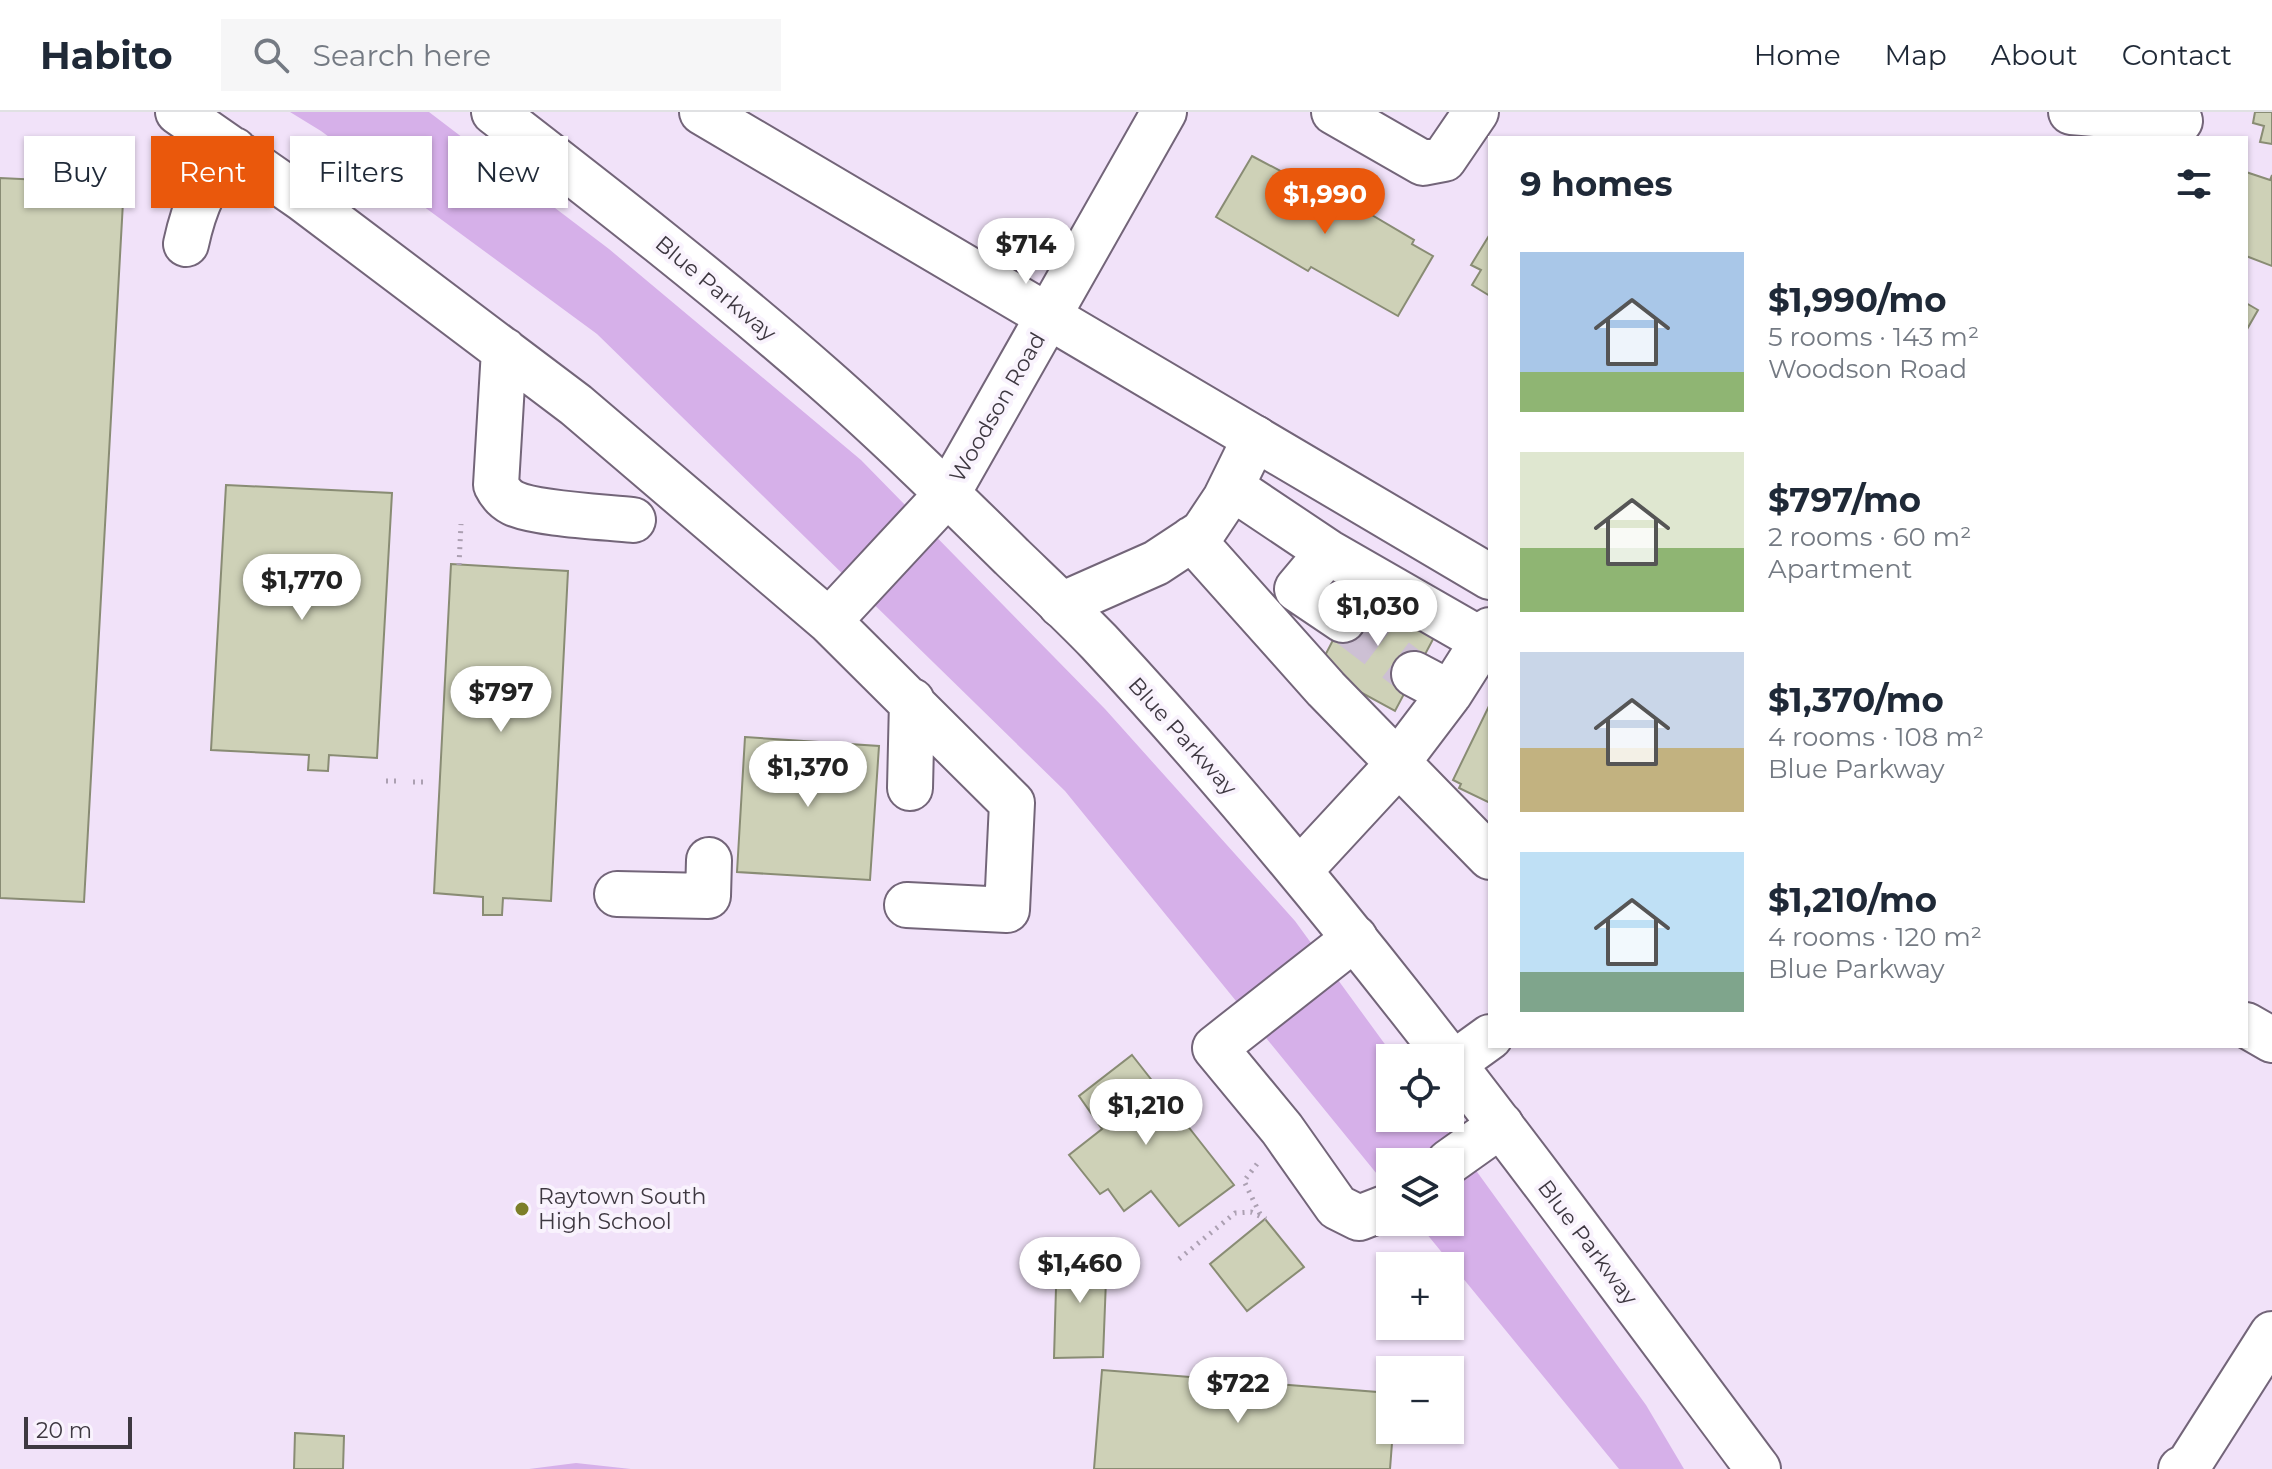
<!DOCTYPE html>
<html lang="en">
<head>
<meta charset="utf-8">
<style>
	body { margin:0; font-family:Montserrat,sans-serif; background:#f6f6f7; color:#1f2937; height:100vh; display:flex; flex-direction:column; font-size:30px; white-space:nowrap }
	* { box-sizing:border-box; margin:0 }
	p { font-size:26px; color:#747a83 }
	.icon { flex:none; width:44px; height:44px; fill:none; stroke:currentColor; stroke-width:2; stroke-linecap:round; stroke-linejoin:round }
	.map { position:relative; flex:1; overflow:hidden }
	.side { position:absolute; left:1488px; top:24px; width:760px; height:912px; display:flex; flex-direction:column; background:#fff; border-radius:0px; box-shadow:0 2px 6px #0004 }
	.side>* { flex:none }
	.hud { position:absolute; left:24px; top:24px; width:760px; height:72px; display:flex; gap:16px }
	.controls { position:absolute; left:1376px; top:932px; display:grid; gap:16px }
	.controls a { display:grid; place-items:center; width:88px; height:88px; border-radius:0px; background:#fff; box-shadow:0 2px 6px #0004; font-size:40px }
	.scale { position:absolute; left:24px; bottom:20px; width:108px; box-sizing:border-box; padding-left:8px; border:4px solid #3e3841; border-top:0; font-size:22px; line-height:28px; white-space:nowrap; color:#3e3841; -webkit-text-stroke:6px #f9f3fd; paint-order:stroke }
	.price { position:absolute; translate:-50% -68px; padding:0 18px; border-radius:28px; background:#fff; color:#222; font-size:26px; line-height:52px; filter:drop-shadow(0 2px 4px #0008) }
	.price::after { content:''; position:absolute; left:50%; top:48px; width:24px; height:18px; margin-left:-12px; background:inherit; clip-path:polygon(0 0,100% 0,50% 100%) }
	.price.selected { background:#ea580c; color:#fff }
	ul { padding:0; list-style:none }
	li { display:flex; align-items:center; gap:24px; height:200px; padding:0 32px }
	li span { display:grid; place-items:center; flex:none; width:224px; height:160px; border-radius:0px; color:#555 }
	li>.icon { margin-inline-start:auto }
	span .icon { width:96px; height:96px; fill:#fffc; stroke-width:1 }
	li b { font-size:34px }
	h2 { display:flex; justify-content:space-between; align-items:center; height:96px; padding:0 32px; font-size:34px }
	.chip { padding:0 28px; border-radius:0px; background:#fff; box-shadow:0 2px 6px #0004; font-size:28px; line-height:72px }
	.chip.selected { background:#ea580c; color:#fff }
	header { display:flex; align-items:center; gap:48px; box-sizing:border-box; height:112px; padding:0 40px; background:#fff; border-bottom:2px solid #e0e1e3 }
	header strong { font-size:38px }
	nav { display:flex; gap:44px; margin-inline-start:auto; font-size:28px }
	.search { width:560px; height:72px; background:#f6f6f7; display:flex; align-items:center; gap:20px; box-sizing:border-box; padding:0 28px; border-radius:0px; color:#747a83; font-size:30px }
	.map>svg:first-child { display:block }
	.green { fill:#d6b0e9 }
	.building { fill:#ced1b7; stroke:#898c74; stroke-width:2 }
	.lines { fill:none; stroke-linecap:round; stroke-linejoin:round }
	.minor-tunnel { stroke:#cdc0d4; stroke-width:44; stroke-dasharray:44 22; stroke-linecap:butt }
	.minor-casing { stroke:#736579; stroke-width:48 }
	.highway-casing { stroke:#736579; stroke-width:48 }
	.path { stroke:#aca0b2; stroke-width:5; stroke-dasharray:2 6; stroke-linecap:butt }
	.minor { stroke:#fff; stroke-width:44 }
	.highway { stroke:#fff; stroke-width:44 }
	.poi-dot { fill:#7c7f29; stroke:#f9f3fd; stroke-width:3 }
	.labels { text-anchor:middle; stroke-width:8; stroke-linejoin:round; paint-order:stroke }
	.street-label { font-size:22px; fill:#3e3841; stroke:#f9f3fd }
	.poi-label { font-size:22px; fill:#3e3841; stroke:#f9f3fd; text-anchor:start }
</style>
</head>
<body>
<header>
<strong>Habito</strong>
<div class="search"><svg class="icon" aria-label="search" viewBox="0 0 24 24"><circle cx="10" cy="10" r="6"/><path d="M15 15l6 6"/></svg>Search here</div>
<nav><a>Home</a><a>Map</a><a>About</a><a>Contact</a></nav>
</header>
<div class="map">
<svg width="2272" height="1357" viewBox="0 0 2272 1357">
	<rect width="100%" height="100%" fill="#f1e2f9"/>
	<path class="green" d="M290,0h139l180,137 252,211 244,249 190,212 100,137h-5v60h48l208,287 38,64h-65l-202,-247h33v-60h-60v28l-325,-399 -468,-457 -276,-203z
		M576,1351l55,6h-102z"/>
	<path class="building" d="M2255,0h17v32l-12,-2 4,-16 -11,-3z
		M1252,44l74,39 -3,4 16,9 3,-5 20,11 3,-3 49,29 -2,4 21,12 -35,60 -87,-49 -3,4 -92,-54z
		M2246,60l24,8 2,-5v91l-26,-10z
		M0,66l124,6 -40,718 -84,-4z
		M1490,122v62l-18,-11 9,-15 -10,-5z
		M2246,191l12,7 -12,21z
		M226,373l166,8 -15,265 -48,-3 -1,16 -20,-1 1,-15 -98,-5z
		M451,452l117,7 -17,330 -48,-3 -1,17h-19v-18l-49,-4z
		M1361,474l78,42 -44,83 -77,-42z
		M1490,592v99l-31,-15 2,-4 -8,-4z
		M745,625l134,9 -9,134 -133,-8z
		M1132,943l102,130 -55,41 -28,-35 -27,20 -16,-22 -8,5 -31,-39 33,-26 -23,-33z
		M1265,1107l39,48 -57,44 -37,-47z
		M1057,1141l50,1 -4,103 -49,1z
		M1102,1258l288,23v37h3l-3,39h-296z
		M295,1321l49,3 -1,33h-49z"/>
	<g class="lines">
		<path class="minor-tunnel" d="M1343,508l71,54"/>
		<defs>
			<path id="minor" d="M178,0l125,87 273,206 253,216 119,-128 216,-381
				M1334,0l89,51 21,-4 32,-47
				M2071,0l109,9
				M186,132c8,-37 20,-67 48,-94
				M504,238l-8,135c4,8 9,14 17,18 22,11 92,14 120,17
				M1231,375l97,65 155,89
				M1192,427l134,150 164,168
				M1328,440l-31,37 46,31
				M1061,493l95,-42 47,-31 22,-33 30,-61
				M829,509l183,182 -5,107 -100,-5
				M1414,562l36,19
				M910,676l2,-87
				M1300,758l87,-94 63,-83 40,-63
				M617,782l91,2 1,-36
				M1355,826l-140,110 67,81 55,78 22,11 31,-12
				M1454,951l36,-26
				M1449,1050l52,-37
				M2181,1357l7,-3 84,-132"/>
			<path id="highway" d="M494,0c111,86 222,172 328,265 65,57 128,119 190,180 29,28 59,56 87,85 241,259 448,544 659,827
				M702,0l788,465
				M2246,913l26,15"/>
		</defs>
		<use href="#minor" class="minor-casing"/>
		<use href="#highway" class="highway-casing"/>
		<path class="path" d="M459,453l2,-41
			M386,669h12
			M413,670h11
			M1257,1052l-13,17 16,33
			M1179,1147l56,-46 16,-1 15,7"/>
		<use href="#minor" class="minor"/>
		<use href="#highway" class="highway"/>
	</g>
	<circle class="poi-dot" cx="522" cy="1097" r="8"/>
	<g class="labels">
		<g class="street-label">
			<text transform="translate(716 176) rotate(40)" y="8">Blue Parkway</text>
			<text transform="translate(997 295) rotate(-60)" y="8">Woodson Road</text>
			<text transform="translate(1183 624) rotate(48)" y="8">Blue Parkway</text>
			<text transform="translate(1588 1130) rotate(53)" y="8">Blue Parkway</text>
		</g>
		<g class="poi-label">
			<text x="538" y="1092">Raytown South<tspan x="538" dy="25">High School</tspan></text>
		</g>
	</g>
</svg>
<div class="controls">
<a><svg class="icon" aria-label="locate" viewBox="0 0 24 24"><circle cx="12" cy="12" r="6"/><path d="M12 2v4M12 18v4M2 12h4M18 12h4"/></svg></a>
<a><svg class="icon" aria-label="layers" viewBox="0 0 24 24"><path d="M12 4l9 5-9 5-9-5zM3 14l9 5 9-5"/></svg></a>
<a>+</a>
<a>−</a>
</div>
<div class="scale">20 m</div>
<b class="price selected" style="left:1325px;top:124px">$1,990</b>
<b class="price" style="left:1026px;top:174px">$714</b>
<b class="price" style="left:302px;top:510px">$1,770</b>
<b class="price" style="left:1378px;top:536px">$1,030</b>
<b class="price" style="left:501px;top:622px">$797</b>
<b class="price" style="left:808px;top:697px">$1,370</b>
<b class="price" style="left:1146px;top:1035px">$1,210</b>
<b class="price" style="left:1080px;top:1193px">$1,460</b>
<b class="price" style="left:1238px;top:1313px">$722</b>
<div class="hud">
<a class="chip">Buy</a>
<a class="chip selected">Rent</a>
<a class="chip">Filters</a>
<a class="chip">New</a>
</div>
<section class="side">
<h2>9 homes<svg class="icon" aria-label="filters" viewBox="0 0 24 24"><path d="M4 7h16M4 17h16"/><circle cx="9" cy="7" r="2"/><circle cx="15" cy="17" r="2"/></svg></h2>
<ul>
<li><span style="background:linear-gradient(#a9c7e8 75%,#8fb573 0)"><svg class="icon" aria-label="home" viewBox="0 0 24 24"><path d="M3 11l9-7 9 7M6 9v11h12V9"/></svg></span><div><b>$1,990/mo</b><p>5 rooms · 143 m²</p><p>Woodson Road</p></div></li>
<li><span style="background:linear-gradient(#dfe7d0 60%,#8fb573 0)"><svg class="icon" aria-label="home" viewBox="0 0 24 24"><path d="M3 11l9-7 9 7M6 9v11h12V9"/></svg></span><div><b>$797/mo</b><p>2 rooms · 60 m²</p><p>Apartment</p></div></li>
<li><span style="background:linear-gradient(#c9d6e8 60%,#c2b280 0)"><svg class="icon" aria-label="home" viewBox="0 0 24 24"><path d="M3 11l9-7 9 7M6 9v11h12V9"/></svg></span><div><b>$1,370/mo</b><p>4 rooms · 108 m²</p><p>Blue Parkway</p></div></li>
<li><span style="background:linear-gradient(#bfe0f5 75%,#7fa58c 0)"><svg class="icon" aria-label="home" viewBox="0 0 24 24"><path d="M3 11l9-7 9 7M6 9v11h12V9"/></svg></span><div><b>$1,210/mo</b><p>4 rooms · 120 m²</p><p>Blue Parkway</p></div></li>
</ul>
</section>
</div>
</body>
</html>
